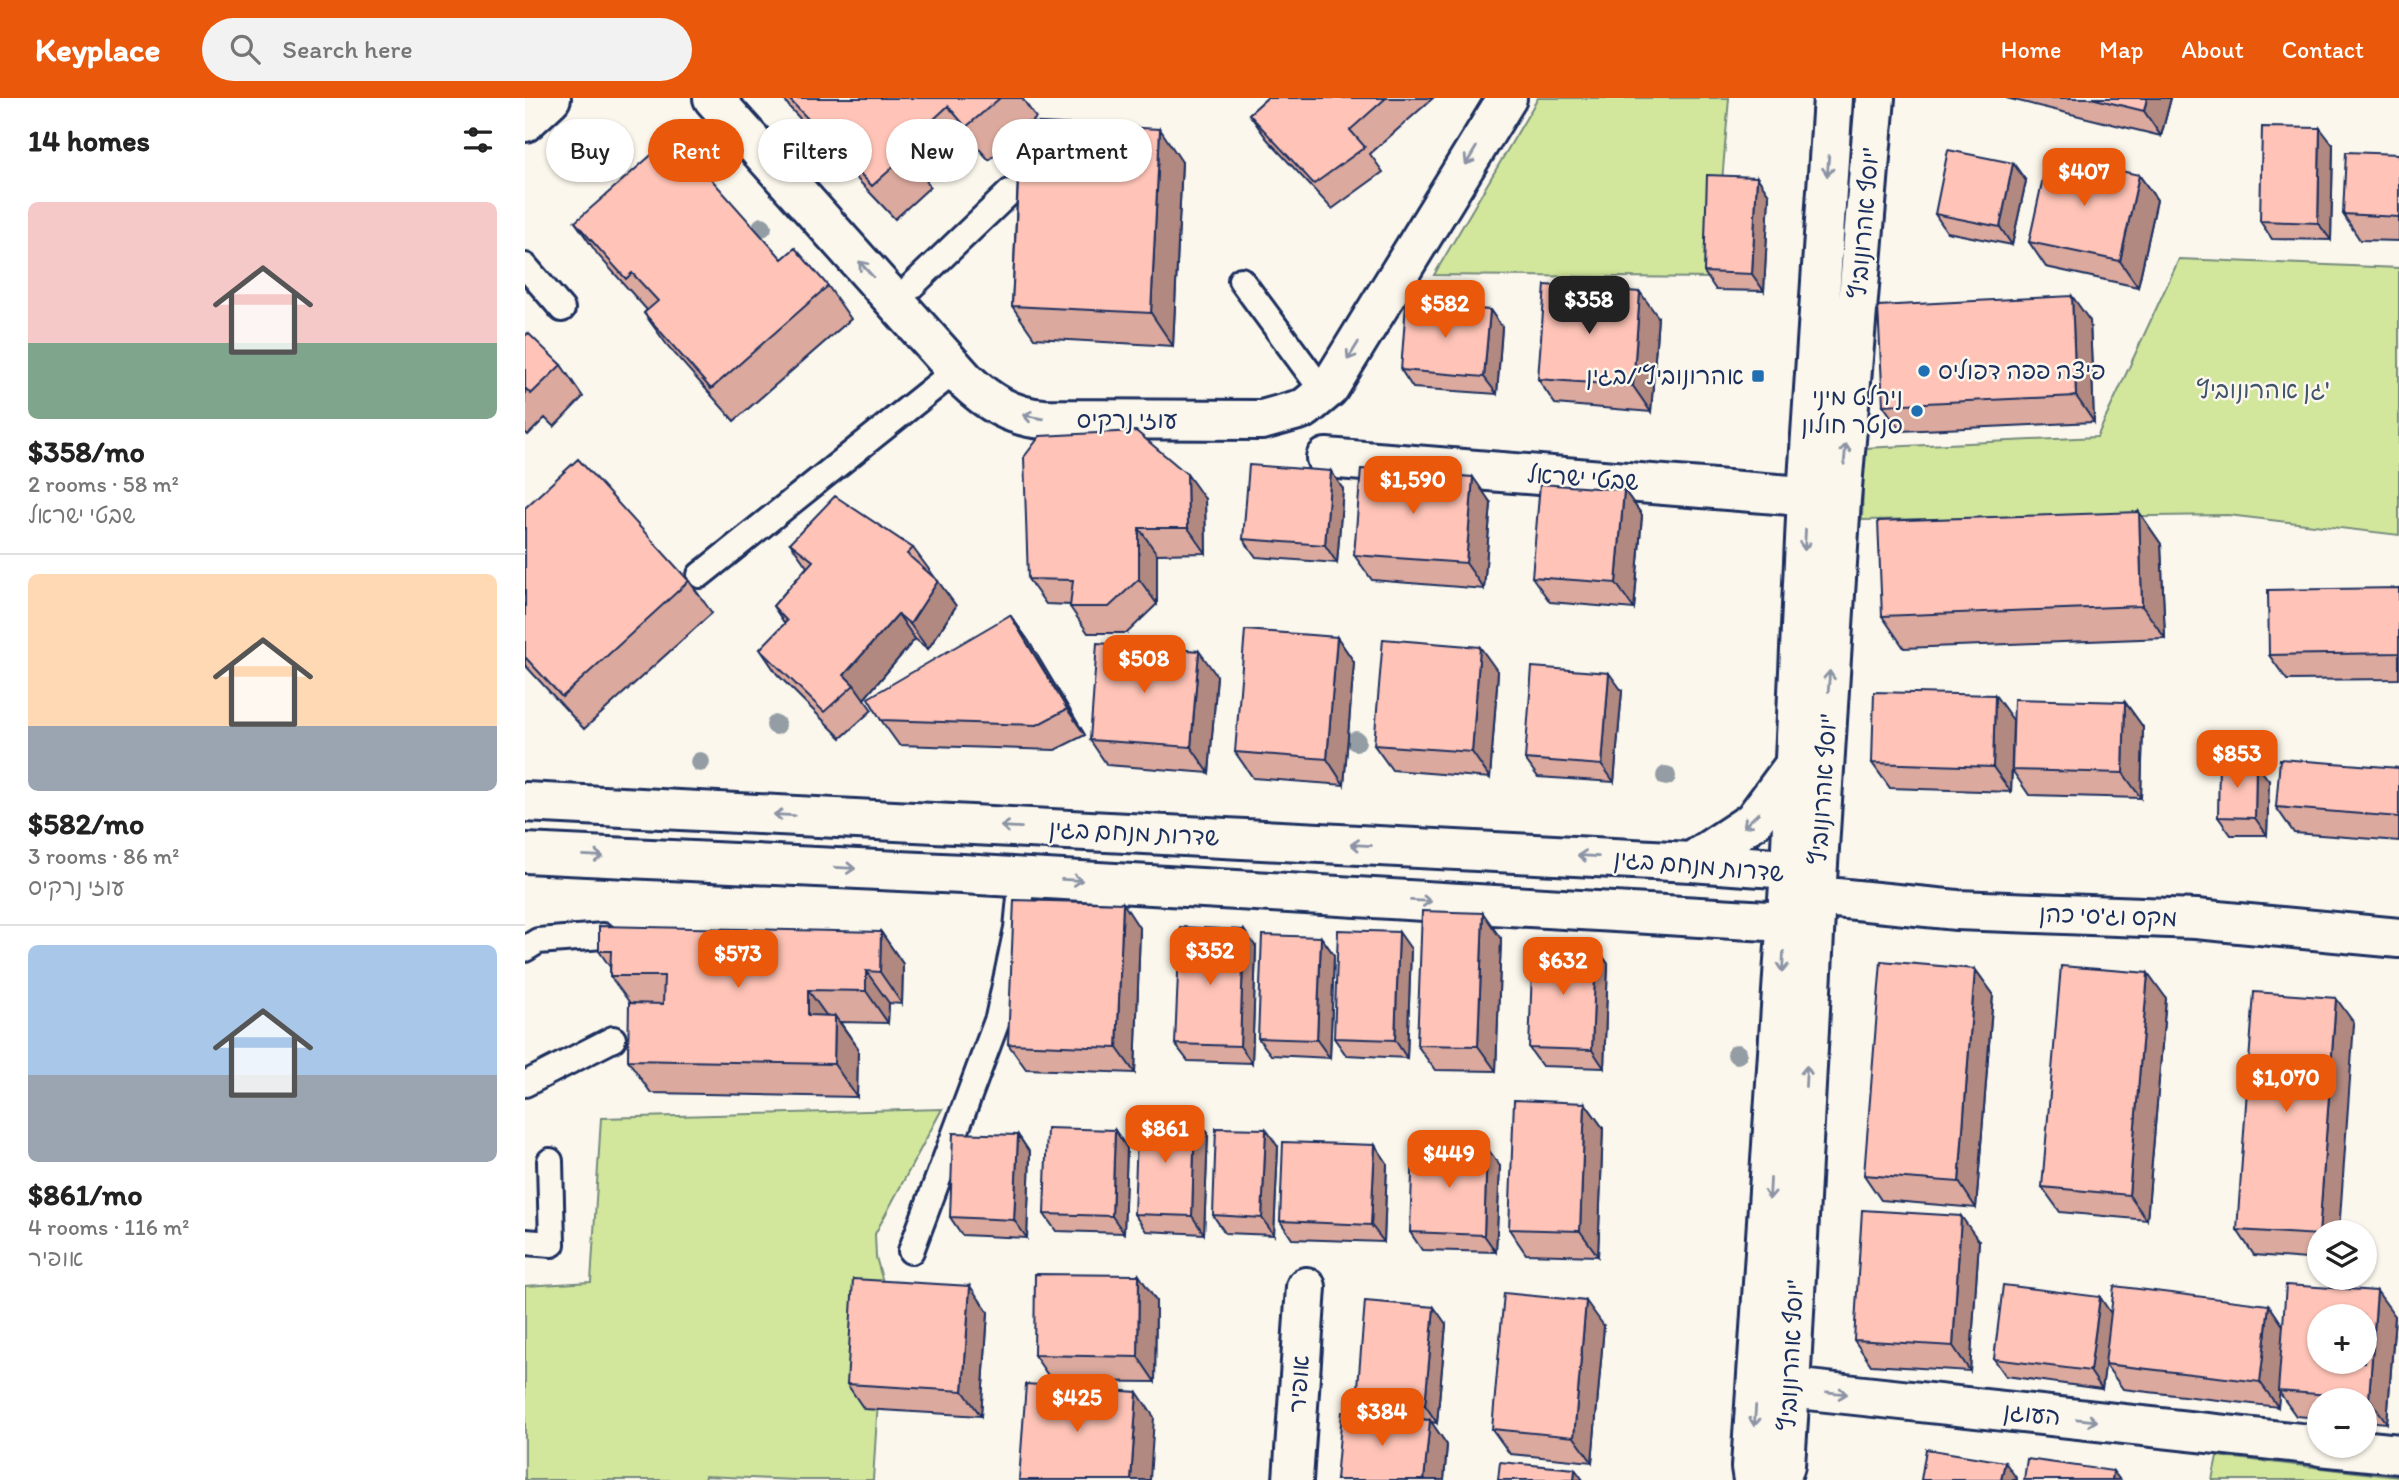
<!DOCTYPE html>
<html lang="en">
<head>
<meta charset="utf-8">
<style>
	body { margin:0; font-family:Itim,"Playpen Sans Hebrew",sans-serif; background:#f2f2f2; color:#222; height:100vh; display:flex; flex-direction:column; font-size:26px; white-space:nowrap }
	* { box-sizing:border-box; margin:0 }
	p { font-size:23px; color:#767676 }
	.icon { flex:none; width:38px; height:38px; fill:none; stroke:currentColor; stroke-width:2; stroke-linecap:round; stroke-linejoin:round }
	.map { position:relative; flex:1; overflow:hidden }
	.panel { display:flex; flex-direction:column; background:#fff; width:525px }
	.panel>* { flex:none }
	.hud { position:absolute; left:21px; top:21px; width:665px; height:63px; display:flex; gap:14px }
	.controls { position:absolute; left:1782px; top:1122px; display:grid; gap:14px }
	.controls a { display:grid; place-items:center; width:70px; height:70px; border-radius:50%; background:#fff; box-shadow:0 2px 5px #0004; font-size:35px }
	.price { position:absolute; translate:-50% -60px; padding:0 16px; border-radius:14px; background:#ea580c; color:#fff; font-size:23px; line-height:46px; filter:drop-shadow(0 2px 4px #0008) }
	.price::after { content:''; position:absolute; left:50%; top:42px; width:21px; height:16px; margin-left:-10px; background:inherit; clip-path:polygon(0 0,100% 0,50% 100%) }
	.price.selected { background:#222; color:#fff }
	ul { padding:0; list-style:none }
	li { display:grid; align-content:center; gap:14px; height:371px; padding:0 28px }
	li+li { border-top:2px solid #e0e0e0 }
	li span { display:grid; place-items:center; height:217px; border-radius:10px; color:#555 }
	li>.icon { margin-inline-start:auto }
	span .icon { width:126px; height:126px; fill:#fffc; stroke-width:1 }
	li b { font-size:30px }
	h2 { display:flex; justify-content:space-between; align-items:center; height:84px; padding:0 28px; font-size:30px }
	.pill { padding:0 24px; border-radius:32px; background:#fff; box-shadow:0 2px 5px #0004; font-size:24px; line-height:63px }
	.pill.selected { background:#ea580c; color:#fff }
	header { display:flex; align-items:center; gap:42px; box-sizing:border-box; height:98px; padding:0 35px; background:#ea580c; color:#fff }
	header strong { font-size:33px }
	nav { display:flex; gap:38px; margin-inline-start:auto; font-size:24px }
	.search { width:490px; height:63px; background:#f2f2f2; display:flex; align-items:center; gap:18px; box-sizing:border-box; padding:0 24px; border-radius:38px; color:#767676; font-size:26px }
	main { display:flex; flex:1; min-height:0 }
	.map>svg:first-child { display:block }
	.green { fill:#d2e79c; stroke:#768b7d; stroke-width:2 }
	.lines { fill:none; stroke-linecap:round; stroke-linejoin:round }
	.service-casing { stroke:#1b2f5e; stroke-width:30 }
	.minor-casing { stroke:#1b2f5e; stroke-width:44 }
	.tertiary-casing { stroke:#1b2f5e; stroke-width:44 }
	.service { stroke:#fbf7ec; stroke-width:24 }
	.minor { stroke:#fbf7ec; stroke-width:38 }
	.tertiary { stroke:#fbf7ec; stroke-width:38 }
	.tree { fill:#949da4 }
	.wall { fill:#dba99d; stroke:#1b2f5e; stroke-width:2 }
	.shaded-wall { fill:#b28980; stroke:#1b2f5e; stroke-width:2 }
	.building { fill:#ffc4b7; stroke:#1b2f5e; stroke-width:2; fill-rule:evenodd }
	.oneway { stroke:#8b93a5 }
	.poi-dot { fill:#1f6fb2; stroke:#fbf7ec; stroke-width:2.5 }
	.labels { text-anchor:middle; stroke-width:5; stroke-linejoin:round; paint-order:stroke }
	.street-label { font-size:24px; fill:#1b2f5e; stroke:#fbf7ec }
	.poi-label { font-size:24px; fill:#1b2f5e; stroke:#fbf7ec; text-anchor:end }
	.park-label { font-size:24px; fill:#40546a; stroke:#fbf7ec }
</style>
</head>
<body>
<header>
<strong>Keyplace</strong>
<div class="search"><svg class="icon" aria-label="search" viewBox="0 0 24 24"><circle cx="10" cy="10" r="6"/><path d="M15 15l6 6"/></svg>Search here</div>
<nav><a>Home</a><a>Map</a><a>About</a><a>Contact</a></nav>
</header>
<main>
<section class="panel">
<h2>14 homes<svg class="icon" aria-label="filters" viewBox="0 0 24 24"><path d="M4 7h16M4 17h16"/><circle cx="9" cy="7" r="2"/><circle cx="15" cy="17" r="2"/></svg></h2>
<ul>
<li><span style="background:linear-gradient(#f6c9c9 65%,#7fa58c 0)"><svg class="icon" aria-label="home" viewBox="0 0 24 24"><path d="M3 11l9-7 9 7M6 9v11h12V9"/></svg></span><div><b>$358/mo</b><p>2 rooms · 58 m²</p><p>שבטי ישראל</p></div></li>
<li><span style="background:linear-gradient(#ffd9b3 70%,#9aa5b1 0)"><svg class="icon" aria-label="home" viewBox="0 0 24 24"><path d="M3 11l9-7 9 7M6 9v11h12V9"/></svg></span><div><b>$582/mo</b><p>3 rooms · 86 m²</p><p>עוזי נרקיס</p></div></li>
<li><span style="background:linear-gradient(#a9c7e8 60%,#9aa5b1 0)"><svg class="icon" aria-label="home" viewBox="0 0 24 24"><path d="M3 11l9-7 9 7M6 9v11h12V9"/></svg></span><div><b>$861/mo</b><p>4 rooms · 116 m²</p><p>אופיר</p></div></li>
</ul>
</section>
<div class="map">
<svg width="1874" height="1382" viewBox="0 0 1874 1382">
	<rect width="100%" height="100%" fill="#fbf7ec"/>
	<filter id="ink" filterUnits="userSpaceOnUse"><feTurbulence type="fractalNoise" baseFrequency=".0143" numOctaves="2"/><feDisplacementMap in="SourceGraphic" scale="14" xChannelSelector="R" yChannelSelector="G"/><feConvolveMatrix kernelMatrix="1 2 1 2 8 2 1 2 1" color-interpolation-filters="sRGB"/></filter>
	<g filter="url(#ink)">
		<path class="green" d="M1013,0h191l-15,180 -280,-3z
			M1654,161l220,9v267l-171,-20 -366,5 2,-72 233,-11z
			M417,1011l-67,125 1,23 9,32 -12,191h-77l-91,-4 -1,4h-179v-194l66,-4 10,-164z
			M1692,1358l182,21v3h-187z"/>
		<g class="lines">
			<defs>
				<path id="service" d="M0,168l37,43
					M716,182l84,114
					M370,204l115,-110
					M175,477l256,-205
					M0,851l13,-8 65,-5
					M0,986l88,-45
					M0,1144l27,2 -2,-83
					M386,1153l87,-233 19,-90 5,-51"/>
				<path id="minor" d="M188,0l252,282c23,22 47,37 79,39l218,1 43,-12 24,-20 178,-290
					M0,24l26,-24
					M801,360l514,41
					M1243,1265l22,25 529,57
					M1795,1348l79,8
					M768,1382l13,-193"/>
				<path id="tertiary" d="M0,704l1166,60 99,7 17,18
					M0,755l437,21 823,48 19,-16
					M1166,764l62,-41 40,-54
					M1291,798l141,14 239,9 203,19
					M1228,1382l-2,-13 39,-598 17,-373 26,-398
					M1255,1382l5,-15 5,-77 26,-492 25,-397 34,-401"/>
			</defs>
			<use href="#service" class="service-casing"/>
			<use href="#minor" class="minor-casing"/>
			<use href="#tertiary" class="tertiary-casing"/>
			<use href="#service" class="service"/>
			<use href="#minor" class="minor"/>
			<use href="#tertiary" class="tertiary"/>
		</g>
		<g class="tree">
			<circle cx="237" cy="129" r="10"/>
			<circle cx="251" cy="627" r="10"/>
			<circle cx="831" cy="643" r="10"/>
			<circle cx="175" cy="664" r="10"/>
			<circle cx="1141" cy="678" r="10"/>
			<circle cx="1212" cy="956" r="10"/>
		</g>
		<path class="wall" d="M258,0h239l14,20 -5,5 151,39 -9,184 -139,-8 -22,-32 8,-174 -31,28 -19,-21 -44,41 4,7 -35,32 -104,-110z
			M742,0h166l-63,56 13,18 -51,37 -65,-70 -18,-25z
			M1481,0h165l-10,38z
			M1808,47l-2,95 -59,-1 -12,-18z
			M1874,56v87l-39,-1 -17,-26z
			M1488,65l13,18 -14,64 -65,-13 -12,-18z
			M1614,77l18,25 -19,87 -92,-20 -17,-25z
			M1232,79l12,18 -5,96 -48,-1 -12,-18z
			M50,124l207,37 46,27 23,33 -117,102 -67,-76 -23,-32 3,-3 -49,-55z
			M965,212l12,17 -5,67 -84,-6 -12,-18z
			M1133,219l-7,95 -96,-8 -17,-25z
			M1565,223l4,101 -193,9 -18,-26z
			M0,238l36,29 22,32 -29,30 -9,-9 -17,17 -3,-3z
			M818,391l-6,74 -81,-6 -13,-18z
			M1099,392l18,25 -8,94 -84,-7 -18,-25z
			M680,401l1,54 -49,1v50l-30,29h-39l-18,-26 1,-2 -25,-1 -18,-25z
			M966,405l-7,86 -112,-9 -18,-25z
			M0,410l164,73 23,32 -128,116 -59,-64z
			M1614,414l22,32 4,94 -261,10 -22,-32z
			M265,445l123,5 43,58 -28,43 -13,-10 -51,60 8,11 -31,28 -64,-64 -17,-25 25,-25 -12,-18 34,-39z
			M1874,490v91l-112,1 -18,-25z
			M485,517l18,25 57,95 -30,15 -156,-5 -18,-25z
			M812,539l17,25 -10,123 -91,-7 -18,-26z
			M973,574l-8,106 -98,-8 -18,-25z
			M692,578l-8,97 -102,-8 -17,-25z
			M1097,593l-8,91 -76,-5 -13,-18z
			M1600,604l18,25 -2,71 -112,-3 -17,-25 -1,22 -121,-4 -18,-25 141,-43z
			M1874,670v73l-105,-8 -18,-26z
			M1744,683l-2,54h-36l-13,-18z
			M615,831l-5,144 -109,-4 -18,-25z
			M356,834l22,32 -1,40 -13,-1 -1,20 -48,-1 18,26 -1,49 -206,-4 -23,-33 2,-57 -20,-27v-9l-11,-16z
			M796,839l13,18 -4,103 -59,-3 -13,-17z
			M976,841l-5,132 -61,-1 -18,-25z
			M1071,848l12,18 -4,104 -62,-2 -13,-18z
			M731,849l-4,116 -64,-2 -13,-17z
			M886,851l-4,109 -61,-3 -12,-17z
			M1450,871l18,25 -17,214 -95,-8 -17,-25z
			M1641,900l-19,222 -87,-8 -18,-25z
			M1829,925l-35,209v28l-65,-5 -17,-25z
			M1060,1005l18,25 -5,128 -72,-2 -17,-25z
			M670,1018l13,17 -4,101 -58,-3 -12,-17z
			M493,1037l12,18 -3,85 -65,-3 -12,-18z
			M850,1047l12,18 -3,79 -92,-3 -12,-18z
			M753,1049l-4,88 -49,-2 -12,-18z
			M602,1050l-3,85 -68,-2 -12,-17z
			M962,1050l13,18 -4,86 -74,-2 -12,-18z
			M1454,1143l-9,130 -99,-6 -17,-25z
			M631,1203l-1,81 -103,-1 -18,-26z
			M1744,1207l14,21 112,-10 -8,107 -23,-2v-21h-45v18l-23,-2 -17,-24 -1,15 -155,-18 -18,-25 -3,25 -96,-13 -12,-17 117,-45z
			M463,1214l-7,104 -117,-7 -17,-25z
			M921,1226l-9,99 -6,-1 16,23 -3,35h-108l32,-65 -11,-16z
			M1079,1228l-12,136 -82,-8 -18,-25z"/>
		<path class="shaded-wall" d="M1622,0h24l-10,38 -17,-25z
			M1795,30l13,17 -2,95 -13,-17z
			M635,31l22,33 -9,184 -22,-33z
			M1488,65l13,18 -14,64 -12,-18z
			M1614,77l18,25 -19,87 -18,-26z
			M1232,79l12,18 -5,96 -12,-17z
			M1115,194l18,25 -7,95 -18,-26z
			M1547,198l18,25 4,101 -18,-26z
			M965,212l12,17 -5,67 -13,-17z
			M806,373l12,18 -6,74 -12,-18z
			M662,376l18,25 1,54 -18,-25z
			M948,379l18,26 -7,86 -18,-26z
			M1099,392l18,25 -8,94 -18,-26z
			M1614,414l22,32 4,94 -23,-32z
			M614,430l18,26v50l-18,-25z
			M413,483l18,25 -28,43 -18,-25z
			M373,516l17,25 -51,60 -10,-14 -10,-10z
			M485,517l18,25 57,95 -18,-26z
			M812,539l17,25 -10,123 -17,-26z
			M955,549l18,25 -8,106 -18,-26z
			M674,553l18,25 -8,97 -18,-26z
			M1084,575l13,18 -8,91 -12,-17z
			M1470,597l18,25 -2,72 -18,-25z
			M1600,604l18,25 -2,71 -18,-25z
			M1731,665l13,18 -2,54 -12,-17z
			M598,805l17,26 -5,144 -18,-25z
			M958,815l18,26 -5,132 -18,-25z
			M719,832l12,17 -4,116 -12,-17z
			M356,834l22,32 -1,40 -22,-32z
			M874,834l12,17 -4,109 -12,-18z
			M796,839l13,18 -4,103 -13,-18z
			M1071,848l12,18 -4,104 -12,-18z
			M1450,871l18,25 -17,214 -17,-26z
			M341,873l23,32 -1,20 -22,-32z
			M1623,875l18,25 -19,222 -18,-25z
			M283,892l23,32 -23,-7z
			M1811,900l18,25 -15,209h-20z
			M310,918l23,32 -1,49 -23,-33z
			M1060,1005l18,25 -5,128 -18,-25z
			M670,1018l13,17 -4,101 -12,-18z
			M741,1031l12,18 -4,88 -12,-17z
			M590,1032l12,18 -3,85 -12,-17z
			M493,1037l12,18 -3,85 -13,-18z
			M850,1047l12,18 -3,79 -13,-17z
			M962,1050l13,18 -4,86 -12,-17z
			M1436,1118l18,25 -9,130 -17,-25z
			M614,1177l17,26 -1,81 -17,-25z
			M445,1188l18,26 -7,104 -18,-25z
			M1852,1193l18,25 -8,107 -18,-25z
			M1575,1199l12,18 -10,74 -12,-18z
			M1061,1203l18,25 -12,136 -18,-25z
			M1744,1207l17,25 -8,77 -18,-25z
			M909,1209l12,17 -9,99 -12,-18z
			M612,1294l17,25 -4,63h-19z
			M905,1322l17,25 -3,35h-20z
			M1480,1364l12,17v1h-16z
			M1050,1371l8,11h-9z
			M1588,1373l7,9h-8z"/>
		<path class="building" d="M263,0h212l-34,29 -18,-21 -45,42 5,6 -36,32z
			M742,0h119l-36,32 15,17 -51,37 -65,-70z
			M1566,0h56l-3,13z
			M496,24l139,7 -9,184 -139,-7z
			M1737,29l58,1 -2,95 -58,-2z
			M148,38l109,123 13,-11 33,38 -117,103 -67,-76 14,-12 -26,-28 -6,6 -51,-57z
			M1423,52l65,13 -13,64 -65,-13z
			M1821,54l53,2v63l-56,-3z
			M1523,57l91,20 -19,86 -91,-19z
			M1182,77l50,2 -5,97 -48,-2z
			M1020,187l95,7 -7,94 -95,-7z
			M1547,198l4,100 -193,9 -5,-99z
			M881,206l84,6 -6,67 -83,-7z
			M3,235l33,32 -30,29 -6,-6v-52z
			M611,333l51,43 1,54h-49v51l-30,28h-39l3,-27 -45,-1 -4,-122 16,-21z
			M53,361l111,122 -127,116 -37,-40v-149z
			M724,367l82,6 -6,74 -82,-6z
			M836,371l112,8 -7,86 -112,-8z
			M1015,386l84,6 -8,93 -84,-6z
			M310,398l78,52 -6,6 31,27 -28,43 -12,-10 -54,61 10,10 -30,27 -64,-63 27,-28 -14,-15 40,-45 -23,-18z
			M1614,414l3,94 -260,10 -4,-95z
			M1874,490v65l-130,2 -1,-65z
			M485,517l57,94 -30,16 -156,-5 -13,-22z
			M720,532l92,7 -10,122 -92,-7z
			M858,541l97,8 -8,105 -98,-7z
			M572,545l102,8 -8,96 -101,-7z
			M1007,569l77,6 -7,92 -77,-6z
			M1349,594l121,3 -2,72 -121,-4z
			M1489,601l111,3 -2,71 -111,-3z
			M1755,661l119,9v49l-123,-10z
			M1694,664l37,1 -1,55 -37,-1z
			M489,802l109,3 -6,145 -109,-4z
			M897,813l61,2 -5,133 -61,-1z
			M74,828l282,6 -1,40 -14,-1v20l-58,-1v25l27,1 -1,48 -206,-4 1,-57 34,1 1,-28h-54l1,-25h-12z
			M655,829l64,3 -4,116 -65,-2z
			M813,832l61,2 -4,108 -61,-2z
			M737,837l59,2 -4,103 -59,-2z
			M1008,846l63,2 -4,104 -63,-2z
			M1356,863l94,8 -16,213 -95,-7z
			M1536,868l87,7 -19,222 -87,-8z
			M1729,894l82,6 -17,237 -82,-5z
			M989,1002l71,3 -5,128 -71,-2z
			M613,1015l57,3 -3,100 -58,-2z
			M522,1030l68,2 -3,86 -68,-2z
			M691,1030l50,1 -4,89 -49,-3z
			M428,1035l65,2 -4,85 -64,-3z
			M758,1044l92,3 -4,80 -91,-4z
			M888,1048l74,2 -3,87 -74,-3z
			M1337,1112l99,6 -8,130 -99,-6z
			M510,1176l104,1 -1,82 -104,-2z
			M328,1181l117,7 -7,105 -116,-7z
			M1478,1187l97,12 -10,74 -96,-12z
			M1761,1187l91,6 -8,107 -91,-7zM1794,1218h45v46h-45z
			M1589,1188l155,19 -9,77 -155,-18z
			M979,1195l82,8 -12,136 -82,-8z
			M840,1203l69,6 -9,98 -68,-6z
			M501,1286l111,8 -6,88h-112z
			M817,1314l88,8 -6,60h-88z
			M1401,1351l79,13 -4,18h-80z
			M1502,1361l86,12 -1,9h-88z
			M975,1364l75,7 -1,11h-76z"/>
		<defs><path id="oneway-shaft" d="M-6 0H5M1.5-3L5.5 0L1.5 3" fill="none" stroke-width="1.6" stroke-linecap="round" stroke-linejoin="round" transform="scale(1.75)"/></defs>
		<g class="oneway">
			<use href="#oneway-shaft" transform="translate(946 58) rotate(121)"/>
			<use href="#oneway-shaft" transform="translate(1303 68) rotate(94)"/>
			<use href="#oneway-shaft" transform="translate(341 171) rotate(-132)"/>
			<use href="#oneway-shaft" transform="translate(828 253) rotate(122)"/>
			<use href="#oneway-shaft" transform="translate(508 319) rotate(-170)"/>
			<use href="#oneway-shaft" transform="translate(1320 356) rotate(-85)"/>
			<use href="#oneway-shaft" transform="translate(1280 442) rotate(93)"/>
			<use href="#oneway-shaft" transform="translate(1304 583) rotate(-86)"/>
			<use href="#oneway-shaft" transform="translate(259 717) rotate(-177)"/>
			<use href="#oneway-shaft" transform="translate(1226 722) rotate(137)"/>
			<use href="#oneway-shaft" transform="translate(486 729) rotate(-177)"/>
			<use href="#oneway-shaft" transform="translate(836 747) rotate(-177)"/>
			<use href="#oneway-shaft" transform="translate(68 758) rotate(3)"/>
			<use href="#oneway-shaft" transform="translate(1063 758) rotate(-177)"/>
			<use href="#oneway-shaft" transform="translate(320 770) rotate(3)"/>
			<use href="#oneway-shaft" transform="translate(547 782) rotate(3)"/>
			<use href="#oneway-shaft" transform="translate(896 803) rotate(3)"/>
			<use href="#oneway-shaft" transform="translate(1258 864) rotate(93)"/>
			<use href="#oneway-shaft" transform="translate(1281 978) rotate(-87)"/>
			<use href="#oneway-shaft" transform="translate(1245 1091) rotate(93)"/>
			<use href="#oneway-shaft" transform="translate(1312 1295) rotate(6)"/>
			<use href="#oneway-shaft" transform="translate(1230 1318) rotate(94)"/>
			<use href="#oneway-shaft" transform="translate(1562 1322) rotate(6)"/>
		</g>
	</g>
	<g class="poi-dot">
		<circle cx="1399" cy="273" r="7"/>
		<rect x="1226" y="271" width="14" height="14" rx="3.5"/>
		<circle cx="1392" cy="313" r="7"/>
	</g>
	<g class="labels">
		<g class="street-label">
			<text transform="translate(1339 125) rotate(-85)" y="8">יוסף אהרונוביץ'</text>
			<text x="602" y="330">עוזי נרקיס</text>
			<text transform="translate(1058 380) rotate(4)" y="8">שבטי ישראל</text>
			<text transform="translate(1298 691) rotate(-86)" y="8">יוסף אהרונוביץ'</text>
			<text transform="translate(609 735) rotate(3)" y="8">שדרות מנחם בגין</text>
			<text transform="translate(1174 768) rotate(5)" y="8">שדרות מנחם בגין</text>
			<text transform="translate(1583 818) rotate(2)" y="8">מקס וג'סי כהן</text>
			<text transform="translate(1266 1257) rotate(-87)" y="8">יוסף אהרונוביץ'</text>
			<text transform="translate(774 1286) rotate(-86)" y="8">אופיר</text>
			<text transform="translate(1507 1316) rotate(6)" y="8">העוגן</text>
		</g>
		<g class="poi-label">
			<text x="1413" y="281" text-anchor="start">פיצה פפה דפוליס</text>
			<text x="1219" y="286">אהרונוביץ׳/בגין</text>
			<text x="1378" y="307">נירלט מיני<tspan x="1378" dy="28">סנטר חולון</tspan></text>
		</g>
		<g class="park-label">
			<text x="1738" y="300">גן אהרונוביץ'</text>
		</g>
	</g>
</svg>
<div class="controls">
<a><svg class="icon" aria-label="layers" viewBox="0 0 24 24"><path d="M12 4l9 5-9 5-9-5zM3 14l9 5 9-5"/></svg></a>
<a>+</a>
<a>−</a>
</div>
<b class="price" style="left:1559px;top:110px">$407</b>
<b class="price selected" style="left:1064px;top:238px">$358</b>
<b class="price" style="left:920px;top:242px">$582</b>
<b class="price" style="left:888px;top:418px">$1,590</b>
<b class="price" style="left:619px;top:597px">$508</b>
<b class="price" style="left:1712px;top:692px">$853</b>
<b class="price" style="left:685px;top:889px">$352</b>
<b class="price" style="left:213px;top:892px">$573</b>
<b class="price" style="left:1038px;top:899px">$632</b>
<b class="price" style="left:1761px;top:1016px">$1,070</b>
<b class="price" style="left:640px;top:1067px">$861</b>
<b class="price" style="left:924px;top:1092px">$449</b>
<b class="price" style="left:552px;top:1336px">$425</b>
<b class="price" style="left:857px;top:1350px">$384</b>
<div class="hud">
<a class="pill">Buy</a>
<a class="pill selected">Rent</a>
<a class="pill">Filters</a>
<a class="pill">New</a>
<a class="pill">Apartment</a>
</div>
</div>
</main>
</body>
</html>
